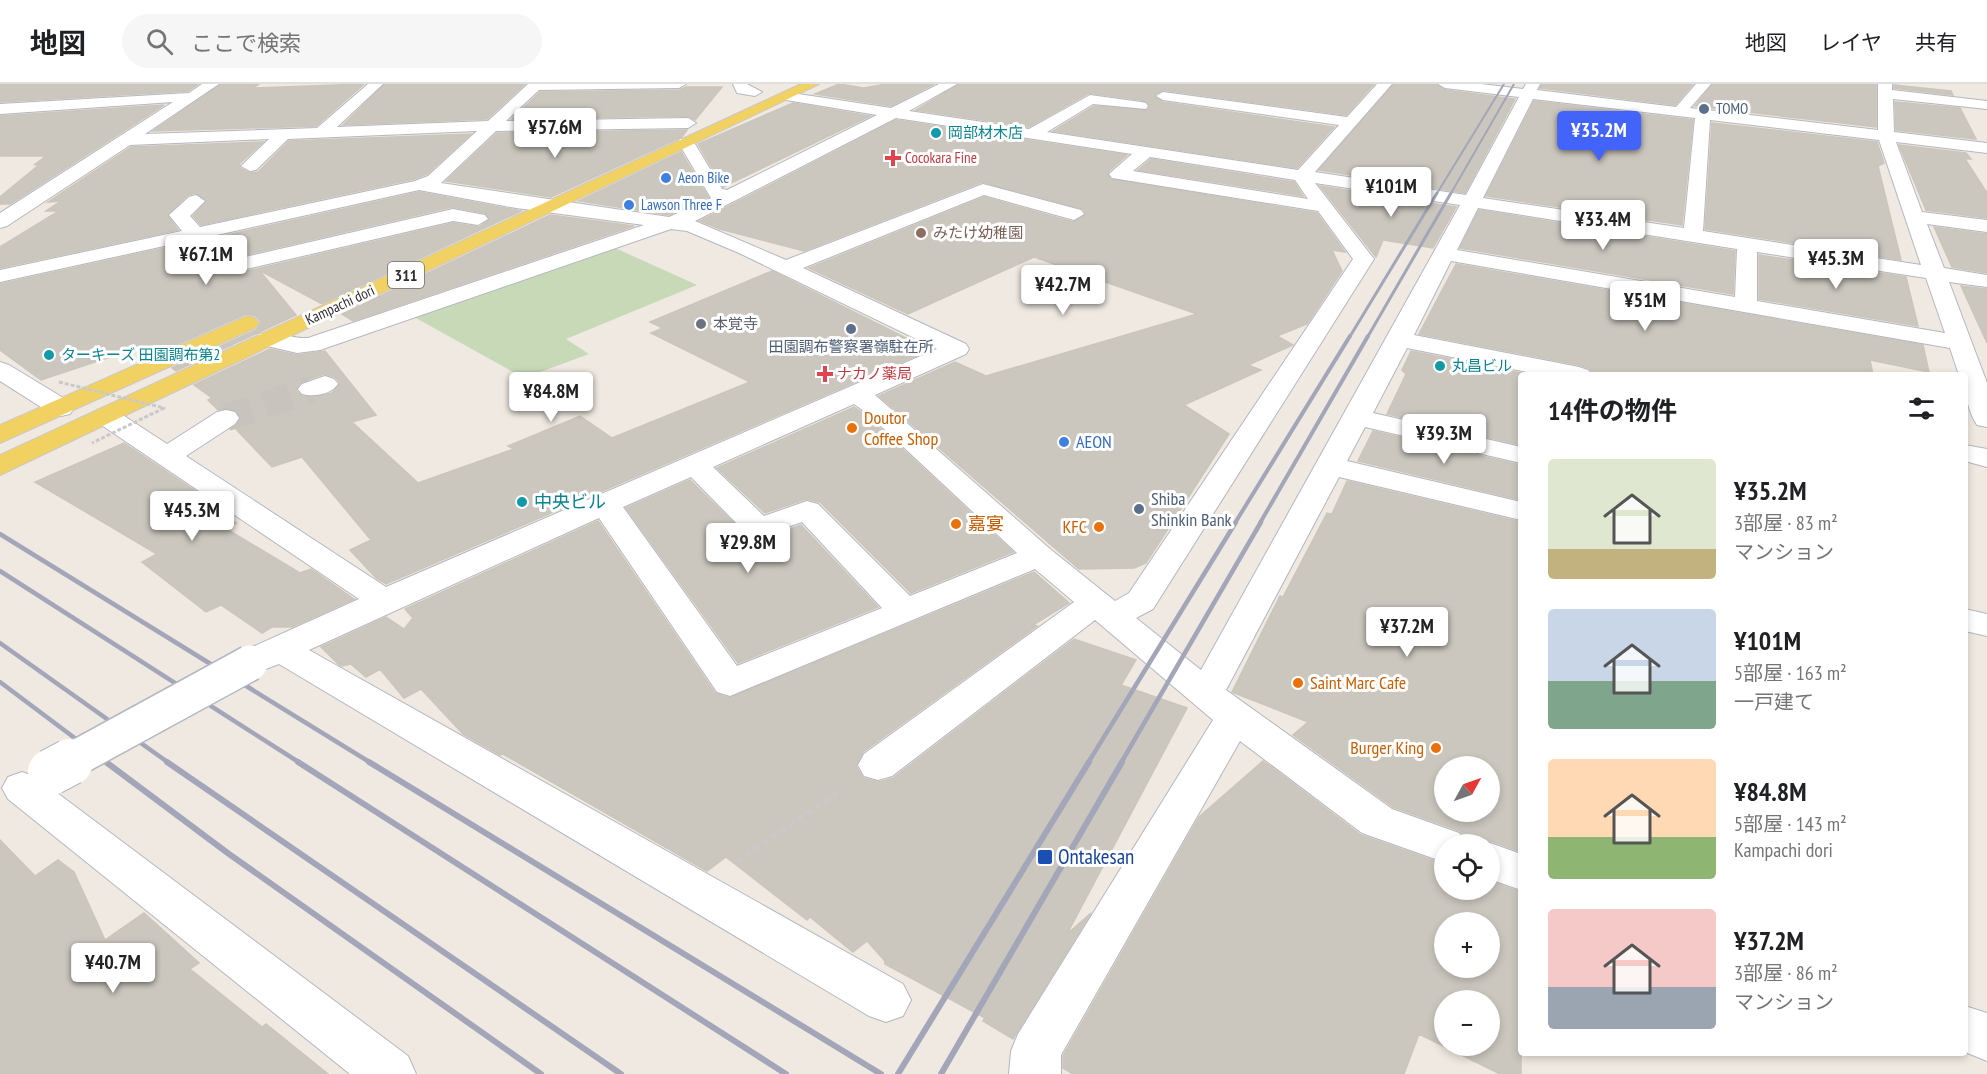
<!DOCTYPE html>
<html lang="ja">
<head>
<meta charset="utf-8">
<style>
	body { margin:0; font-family:"PT Sans Narrow","Noto Sans JP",sans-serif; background:#f6f6f6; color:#202124; height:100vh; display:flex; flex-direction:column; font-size:22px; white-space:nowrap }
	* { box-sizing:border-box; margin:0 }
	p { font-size:20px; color:#757577 }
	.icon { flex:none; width:33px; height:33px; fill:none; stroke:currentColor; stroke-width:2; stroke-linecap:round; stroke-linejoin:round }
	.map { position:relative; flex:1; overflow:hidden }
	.drawer { position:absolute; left:1518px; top:288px; width:450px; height:684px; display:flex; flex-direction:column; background:#fff; border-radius:6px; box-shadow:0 3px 9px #0003 }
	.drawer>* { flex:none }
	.needle { width:39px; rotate:50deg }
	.buttons { position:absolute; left:1434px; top:672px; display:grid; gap:12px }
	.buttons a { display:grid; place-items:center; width:66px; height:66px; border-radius:50%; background:#fff; box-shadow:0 3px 9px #0003; font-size:30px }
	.price { position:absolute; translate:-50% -51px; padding:0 14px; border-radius:6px; background:#fff; color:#222; font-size:20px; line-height:39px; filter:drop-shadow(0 2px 3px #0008) }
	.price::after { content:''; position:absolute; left:50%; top:36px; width:18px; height:14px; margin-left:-9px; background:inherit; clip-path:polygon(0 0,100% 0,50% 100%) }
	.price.selected { background:#4264fb; color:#fff }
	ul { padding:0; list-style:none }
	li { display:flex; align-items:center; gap:18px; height:150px; padding:0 30px }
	li span { display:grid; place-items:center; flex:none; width:168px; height:120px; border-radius:6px; color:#555 }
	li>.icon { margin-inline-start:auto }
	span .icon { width:72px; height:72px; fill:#fffc; stroke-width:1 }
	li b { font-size:26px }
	h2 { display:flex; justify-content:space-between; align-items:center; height:72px; padding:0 30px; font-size:26px }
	header { display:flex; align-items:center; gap:36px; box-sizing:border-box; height:84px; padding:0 30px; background:#fff; border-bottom:2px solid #e0e0e0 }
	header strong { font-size:28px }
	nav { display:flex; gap:33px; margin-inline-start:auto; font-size:21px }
	.search { width:420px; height:54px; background:#f6f6f6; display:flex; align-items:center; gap:15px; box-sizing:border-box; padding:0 21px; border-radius:33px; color:#757577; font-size:22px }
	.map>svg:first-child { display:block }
	.cemetery { fill:#c8d9b8 }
	.building { fill:#cbc7bf; stroke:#cbc5ba; stroke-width:1.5; fill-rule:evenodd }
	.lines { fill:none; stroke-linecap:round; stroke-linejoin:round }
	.minor-tunnel { stroke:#c8c4bd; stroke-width:27; stroke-dasharray:27 14; stroke-linecap:butt }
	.minor-casing { stroke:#b4b7c1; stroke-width:2 }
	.major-casing { stroke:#c9c9c9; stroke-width:2 }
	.path { stroke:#c9c9c9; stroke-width:5; stroke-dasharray:6 4.5; stroke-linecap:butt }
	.minor { fill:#fff; fill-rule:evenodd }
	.major { fill:#f2d163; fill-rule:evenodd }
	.rail-far4 { stroke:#a3a6b8; stroke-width:2 }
	.rail-far3 { stroke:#a3a6b8; stroke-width:3 }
	.rail-far2 { stroke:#a3a6b8; stroke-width:4 }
	.rail-far1 { stroke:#a3a6b8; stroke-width:4.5 }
	.rail { stroke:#a3a6b8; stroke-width:6 }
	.minor-bridge-far1-casing { stroke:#b4b7c1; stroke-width:38; stroke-linecap:butt }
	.minor-bridge-casing { stroke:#b4b7c1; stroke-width:48; stroke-linecap:butt }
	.path-bridge { stroke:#c9c9c9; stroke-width:3; stroke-dasharray:4 2; stroke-linecap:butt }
	.minor-bridge-far1 { stroke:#fff; stroke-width:35 }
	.minor-bridge { stroke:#fff; stroke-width:46 }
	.service-dot { fill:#5c6f8a; stroke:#fff; stroke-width:2 }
	.culture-dot { fill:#0f9aa8; stroke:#fff; stroke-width:2 }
	.health-dot { fill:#e0444e; stroke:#fff; stroke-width:2 }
	.shop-dot { fill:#3f7fe0; stroke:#fff; stroke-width:2 }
	.education-dot { fill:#8d6e63; stroke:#fff; stroke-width:2 }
	.worship-dot { fill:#6b7280; stroke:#fff; stroke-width:2 }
	.food-dot { fill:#e8710a; stroke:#fff; stroke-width:2 }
	.transit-dot { fill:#1a4fb4; stroke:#fff; stroke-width:2 }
	.labels { text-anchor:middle; stroke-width:6; stroke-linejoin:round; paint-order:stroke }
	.far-service-label { font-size:15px; fill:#4e5e75; stroke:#fff; text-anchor:start }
	.far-culture-label { font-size:15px; fill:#0d838f; stroke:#fff; text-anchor:start }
	.far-health-label { font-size:15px; fill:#be3a42; stroke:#fff; text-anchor:start }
	.far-shop-label { font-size:15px; fill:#366cbe; stroke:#fff; text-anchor:start }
	.far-education-label { font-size:15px; fill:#785e54; stroke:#fff; text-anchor:start }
	.far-street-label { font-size:15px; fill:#2e2e2e; stroke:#fff }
	.far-worship-label { font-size:15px; fill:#5b616d; stroke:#fff; text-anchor:start }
	.shield { fill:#fff; stroke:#6d6d6d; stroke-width:1.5 }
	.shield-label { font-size:16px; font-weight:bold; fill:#2e2e2e }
	.food-label { font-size:18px; fill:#c56008; stroke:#fff; text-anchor:start }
	.shop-label { font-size:18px; fill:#366cbe; stroke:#fff; text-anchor:start }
	.service-label { font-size:18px; fill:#4e5e75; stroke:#fff; text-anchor:start }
	.culture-label { font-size:18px; fill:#0d838f; stroke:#fff; text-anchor:start }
	.near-transit-label { font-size:21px; fill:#164399; stroke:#fff; text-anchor:start }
</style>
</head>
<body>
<header>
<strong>地図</strong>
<div class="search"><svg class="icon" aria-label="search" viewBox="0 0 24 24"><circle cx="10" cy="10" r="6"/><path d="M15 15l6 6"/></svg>ここで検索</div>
<nav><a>地図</a><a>レイヤ</a><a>共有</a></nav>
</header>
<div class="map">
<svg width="1987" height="990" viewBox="0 0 1987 990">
	<rect width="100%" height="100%" fill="#efe9e1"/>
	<path class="cemetery" d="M613,163l84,38 -131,54 23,15 -65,24 -110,-61z"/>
	<path class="building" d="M0,0h198l-10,7 -188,11z
		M221,0h38l-6,4 111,-4 -48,42 -163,5z
		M385,0h140l-38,35 -144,6z
		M839,0l25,4 22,-4h48l-43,22 -76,-12z
		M959,0h415l-28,31 -183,-25 -9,5 9,7 171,25 -37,41 -244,-37 41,-25 54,4 2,-5 -9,-5 -52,-7 -60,34 -113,-17z
		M1394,0h42l9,6 70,9 -50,94 -146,-23z
		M1542,0h151l-18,21 -135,-17z
		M1713,0h163v43l-181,-21z
		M1894,1l57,6 2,4 -59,-7z
		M686,3h36l-27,33 -7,-4 -176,3 28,-27 139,-2z
		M1534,17l159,19 -11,105 -196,-29z
		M1895,18l65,6 16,31 -80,-9z
		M793,19l77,13 -147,71 -25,-43z
		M164,21l-154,99h-10v-7l40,-33 -6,1 12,-9h-46v-40z
		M896,36l231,35 -19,17 2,7 207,34 28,39 -13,-2 10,21 -35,53 -30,12 16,9 -45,20 13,5 -77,35 45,29 -83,129 -12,5 -55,1 -200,-173 76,-34 31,14 211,-62 -163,-57 -126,57 -99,-46 175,-71 89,25 13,-8 -3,-5 -101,-27 -178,69 -84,-22 -20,-8z
		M1712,39l165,19 7,21 -6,3 23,94 -196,-31z
		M687,46l-5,7 -131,60 -105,-16 51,-48z
		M471,50l-44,40 -13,5 -213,46 -8,-9 14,-15 -12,-8 -7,2 -21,20 11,15 -178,38v-21l59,-36h-13l15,-10 -13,1 83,-55 132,-5 -24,22 1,4 10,5 8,-1 31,-31z
		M1899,61l67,8 5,6h-6l22,34v25l-61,-8z
		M681,68l27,45 -39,18 -90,-14z
		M1151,75l143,23 9,14 -165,-26z
		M1320,102l136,21 -23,41 -50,-8 -7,17z
		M419,108l102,19 -199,93 -63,-34 37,45 -120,56 -4,-3 84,-38 5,-8 -5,-6 -10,-2 -92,41 -11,-9 -102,34 -41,-30v-66l187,-41 43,28 9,2 214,-50 26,4 11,-8 -5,-6 -33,-6 -211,49 -27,-18z
		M1479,126l256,41 -2,43 -273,-46z
		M550,131l84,11 -281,95 -11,-7z
		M1934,143l53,7v39l-35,-6z
		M1759,171l147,22 12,49 -159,-27z
		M1456,180l467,81 6,27 -59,-12 3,15h-279l-5,-7 -10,-3 -160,-31z
		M772,187l158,79 -544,234 -10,-6 -26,-28 21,-10 -69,-83 -30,10 -38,-40 7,-8 -4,-8 -11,-3 -8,2 -10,-10 4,-2 -18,-13 76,-36 27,6 28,-4 51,64 -24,7 66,61 96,-34 -6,-3 72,-30 32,22 138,-56 -99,-49 12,-5 -13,-6zM324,290l11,3 5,6 -8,10 -21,5 -9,-2 -6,-6 5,-8z
		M1961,202l26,3v54z
		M1411,267l120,24h-10v70l-134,-31 19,-40 -4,-4z
		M854,323l13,9 146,136 -102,41 -91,-91 -14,-3 -41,14 -48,-45z
		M1373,347l148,34v35l-163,-39z
		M124,359l73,49 -7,3 46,28 -11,5 75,45 11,-4 43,30 -62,28h-20l-10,6 -41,-28 -15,7 -64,-50 15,-8 -122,-72z
		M690,396l58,57 12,2 41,-14 77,82 -140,56 -112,-155z
		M1347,397l174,41v330l-30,-11 -7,3h-17l-7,-13 -67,-24 -100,-72 15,-13 -76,-30 48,-96 3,1 44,-84 5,1zM1444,682h46v46h-46z
		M598,437l117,172 14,5 305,-126 35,31 -36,22 4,1 -174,126 -7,14 7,12 16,4 14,-4 181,-139 62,21 -15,25 66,23 -120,226 24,-21 -78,126 -30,-18 2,-3 -100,-54v-3l-18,-20 -14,11 -43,-35 -3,3 -81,-63 -19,14 -204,-117 -3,1 -37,-21 -42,-45 -17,9 -24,-29 -14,8 -15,-13 -9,2 -4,-2 -17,-17 65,-30 18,12 9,-11 -8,-9z
		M1263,677l98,74 83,29v26h46v-9l31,11v182h-21l-81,-40 -15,40h-331l-10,-6v-12l136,-239zM1444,838h46v46h-46zM1444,916h46v46h-46z
		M0,756l35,36 23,-16 16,12 31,68 39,-27 55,50 -9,6 72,58 4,-3 62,50h-328z"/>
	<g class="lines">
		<path class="minor-tunnel" d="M226,334l85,-29"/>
		<defs>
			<path id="minor" d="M202,0h17l-74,50 172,-6 51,-44h15l-46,43 151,-6 40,-37h158l-7,4 -140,2 -33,31 182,-3 8,5 -8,5 -192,3 -55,52 228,34 42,-19 -33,-56 2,-3h12l30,50 5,1 150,-75 -97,-16 -2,-3 7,-4 106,16 48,-24h18l-48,27 120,18 61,-34 51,7 5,1 2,3 -2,3 -53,-5 -46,28 251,38 41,-45 -176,-25 -7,-4 7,-4 184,25 30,-33h15l-77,88 151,23 53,-98 -74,-9 -7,-4h43l42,5 3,-5h14l-3,6 139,17 20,-23h15l-21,24 188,22v-46h14v6l95,11v8l-94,-10 1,33 93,11v10l-91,-11 26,70 65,8v12l-60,-8 17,44 43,7v12l-38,-5 38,101v44l-10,-2c-10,-15 -12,-33 -12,-50h-6l-9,-27 -499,-87 -37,74 165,32 9,3 4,5h-50l-135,-27 -34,65 148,34v16l-156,-36 -18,34 174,41v18l-182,-43 -113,213 166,119 67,24 6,11h-21v18l-82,-29 -122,-92 -179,314v19h-52l2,-23 7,-17 195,-314 -118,-100 -203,156 -14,4 -14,-4 -6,-11 6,-11 210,-152 -39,-33 -305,127 -13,-4 -118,-174 -290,132 594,334 8,16 -8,16 -17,6 -17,-6 -590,-352 -29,11 -13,-3 -5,-9 5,-9 122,-55 -262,-177 -4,-6 4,-6 9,-2 9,2 52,34 50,-32 9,-2 9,2 4,6 -4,6 -49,32 200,131 551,-238 -198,-96 -52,-22 -16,-2 -351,121 -23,3 -38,-9 -4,-5 4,-5c16,-4 32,5 49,4l336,-113 -128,-17 -97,-18 -211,47 33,21 212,-49 32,6 3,4 -10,6 -25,-4 -215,50 -7,-2 -44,-28 -187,41v-12l182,-39 -13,-16 20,-18 7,-2 9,6 -15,15 10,11 215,-46 13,-5 49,-45 -189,8 -32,31 -6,1 -9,-5 28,-27 -139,6 -123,81 -7,2v-15l173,-111 -173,12v-10l189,-11zM1533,15l162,19 -11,110 -201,-30zM896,34l236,36 -23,20 3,4 206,33 35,48 -224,334 -14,8 -65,-52 -175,-154 91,-41 3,-5 -3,-5 -163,-76 181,-73 90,25 10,-6 -3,-4 -98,-26 -197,76 -91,-39zM1710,36l169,20 42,125 -218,-34zM1150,73l145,23 13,19 -175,-28zM1315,99l145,22 -259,465 -65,-52 17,-9 221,-350zM1478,124l259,41 -2,48 -278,-47zM1757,168l169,26 19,55 -188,-32zM854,320l14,10 149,139 -107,43 -92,-92 -11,-3 -43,15 -51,-49zM691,393l57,58 11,2 43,-15 80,86 -145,58 -114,-159z
				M733,0h14l15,8 -7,4 -18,-3z
				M0,278l9,3 61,37 4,6 -4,6 -9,2 -9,-2 -52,-33z
				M325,292l9,3 4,5c-8,11 -24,13 -36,10l-4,-5 4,-5z
				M1965,361l22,4v18l-22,-6z
				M1965,525l22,5v22l-22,-5z
				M22,688l14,5 372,279 8,18h-66l-342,-275 -6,-11 6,-11z
				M1490,759l31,11v36l-31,-11v-35h-4z
				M1965,922l22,7v48l-22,-9z"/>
			<path id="major" d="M801,0h18l-819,391v-20z
				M247,232l8,2 4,5 -4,5 -255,115v-18z"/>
		</defs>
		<use href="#minor" class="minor-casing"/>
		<use href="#major" class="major-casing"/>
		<path class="path" d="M737,777l106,-72"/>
		<use href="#minor" class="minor"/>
		<use href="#major" class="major"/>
		<path class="rail-far4" d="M1436,111l68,-111
			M1450,111l64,-111"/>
		<path class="rail-far3" d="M1349,254l88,-145
			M1367,254l84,-145"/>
		<path class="rail-far2" d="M1235,439l115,-187
			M1260,439l108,-187"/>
		<path class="rail-far1" d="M0,450l371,229
			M0,487l300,192
			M0,559l169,120
			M0,598l108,81
			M1088,679l148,-241
			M1121,679l140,-241"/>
		<path class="rail" d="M106,678l123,92 312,220
			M167,678l454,312
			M298,678l488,312
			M369,678l512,312
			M898,990l191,-312
			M941,990l181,-312"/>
		<defs>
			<path id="minor-bridge-far1" d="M67,679l183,-100"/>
			<path id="minor-bridge" d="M51,688l19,-10"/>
		</defs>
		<use href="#minor-bridge-far1" class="minor-bridge-far1-casing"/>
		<use href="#minor-bridge" class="minor-bridge-casing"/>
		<path class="path-bridge" d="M59,298l105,26 -72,35"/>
		<use href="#minor-bridge-far1" class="minor-bridge-far1"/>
		<use href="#minor-bridge" class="minor-bridge"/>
	</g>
	<g class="service-dot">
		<circle cx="1704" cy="25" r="6"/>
		<circle cx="851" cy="245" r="6"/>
		<circle cx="1139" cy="425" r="6"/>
	</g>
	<g class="culture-dot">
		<circle cx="936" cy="49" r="6"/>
		<circle cx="49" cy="271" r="6"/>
		<circle cx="1440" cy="282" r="6"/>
		<circle cx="522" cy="418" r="6"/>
	</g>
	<g class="health-dot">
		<path d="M890 65h6v6h6v6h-6v6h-6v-6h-6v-6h6z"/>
		<path d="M822 281h6v6h6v6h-6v6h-6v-6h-6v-6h6z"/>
	</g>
	<g class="shop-dot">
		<circle cx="666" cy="94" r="6"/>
		<circle cx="629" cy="121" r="6"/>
		<circle cx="1064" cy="358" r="6"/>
	</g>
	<circle class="education-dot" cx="921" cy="149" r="6"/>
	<circle class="worship-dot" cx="701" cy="240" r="6"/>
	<g class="food-dot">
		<circle cx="852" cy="344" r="6"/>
		<circle cx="956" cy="440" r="6"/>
		<circle cx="1099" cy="443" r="6"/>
		<circle cx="1298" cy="599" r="6"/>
		<circle cx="1436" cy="664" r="6"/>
	</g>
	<rect class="transit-dot" x="1037" y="765" width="16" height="16" rx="3"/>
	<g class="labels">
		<g class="far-service-label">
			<text x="1716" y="30">TOMO</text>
			<text x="851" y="268" text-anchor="middle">田園調布警察署嶺駐在所</text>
		</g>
		<g class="far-culture-label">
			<text x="948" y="54">岡部材木店</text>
			<text x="61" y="276">ターキーズ 田園調布第2</text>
			<text x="1452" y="287">丸昌ビル</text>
		</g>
		<g class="far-health-label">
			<text x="905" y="79">Cocokara Fine</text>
			<text x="837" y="295">ナカノ薬局</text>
		</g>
		<g class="far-shop-label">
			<text x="678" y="99">Aeon Bike</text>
			<text x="641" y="126">Lawson Three F</text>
		</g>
		<g class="far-education-label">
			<text x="933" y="154">みたけ幼稚園</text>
		</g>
		<g class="far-street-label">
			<text transform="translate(340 221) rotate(-25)" y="5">Kampachi dori</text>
		</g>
		<g class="far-worship-label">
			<text x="713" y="245">本覚寺</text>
		</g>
		<rect class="shield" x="388" y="178" width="36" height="26" rx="4.5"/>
		<g class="shield-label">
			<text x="406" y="197">311</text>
		</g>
		<g class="food-label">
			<text x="864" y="340">Doutor<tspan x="864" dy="21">Coffee Shop</tspan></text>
			<text x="968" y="446">嘉宴</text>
			<text x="1087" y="449" text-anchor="end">KFC</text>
			<text x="1310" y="605">Saint Marc Cafe</text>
			<text x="1424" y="670" text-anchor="end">Burger King</text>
		</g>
		<g class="shop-label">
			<text x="1076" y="364">AEON</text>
		</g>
		<g class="service-label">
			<text x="1151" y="421">Shiba<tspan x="1151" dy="21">Shinkin Bank</tspan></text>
		</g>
		<g class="culture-label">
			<text x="534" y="424">中央ビル</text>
		</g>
		<g class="near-transit-label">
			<text x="1058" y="780">Ontakesan</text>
		</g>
	</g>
</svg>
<div class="buttons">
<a><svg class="needle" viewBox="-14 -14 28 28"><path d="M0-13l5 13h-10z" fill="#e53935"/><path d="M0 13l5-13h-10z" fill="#757577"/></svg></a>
<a><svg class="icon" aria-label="locate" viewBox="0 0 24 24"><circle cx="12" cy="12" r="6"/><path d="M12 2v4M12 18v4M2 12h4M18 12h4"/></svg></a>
<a>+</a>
<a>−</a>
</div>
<b class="price" style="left:555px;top:75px">¥57.6M</b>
<b class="price selected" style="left:1599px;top:78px">¥35.2M</b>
<b class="price" style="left:1391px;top:134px">¥101M</b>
<b class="price" style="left:1603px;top:167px">¥33.4M</b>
<b class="price" style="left:206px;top:202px">¥67.1M</b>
<b class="price" style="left:1836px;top:206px">¥45.3M</b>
<b class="price" style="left:1063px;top:232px">¥42.7M</b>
<b class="price" style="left:1645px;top:248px">¥51M</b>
<b class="price" style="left:551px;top:339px">¥84.8M</b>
<b class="price" style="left:1444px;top:381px">¥39.3M</b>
<b class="price" style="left:192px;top:458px">¥45.3M</b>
<b class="price" style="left:748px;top:490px">¥29.8M</b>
<b class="price" style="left:1407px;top:574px">¥37.2M</b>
<b class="price" style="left:113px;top:910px">¥40.7M</b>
<section class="drawer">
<h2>14件の物件<svg class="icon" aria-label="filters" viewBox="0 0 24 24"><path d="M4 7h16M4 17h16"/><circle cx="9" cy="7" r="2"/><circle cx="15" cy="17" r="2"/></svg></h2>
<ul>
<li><span style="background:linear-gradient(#dfe7d0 75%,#c2b280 0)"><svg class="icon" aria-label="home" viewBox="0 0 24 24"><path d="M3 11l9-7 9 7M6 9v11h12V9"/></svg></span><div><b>¥35.2M</b><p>3部屋 · 83 m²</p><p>マンション</p></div></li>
<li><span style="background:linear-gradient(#c9d6e8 60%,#7fa58c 0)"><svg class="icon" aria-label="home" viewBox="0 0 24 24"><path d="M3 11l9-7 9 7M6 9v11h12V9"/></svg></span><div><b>¥101M</b><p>5部屋 · 163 m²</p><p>一戸建て</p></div></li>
<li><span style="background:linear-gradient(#ffd9b3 65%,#8fb573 0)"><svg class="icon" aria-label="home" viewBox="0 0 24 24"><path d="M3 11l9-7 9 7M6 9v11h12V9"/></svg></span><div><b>¥84.8M</b><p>5部屋 · 143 m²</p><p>Kampachi dori</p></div></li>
<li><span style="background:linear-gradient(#f6c9c9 65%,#9aa5b1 0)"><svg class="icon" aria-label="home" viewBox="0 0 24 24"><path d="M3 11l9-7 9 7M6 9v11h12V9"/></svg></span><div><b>¥37.2M</b><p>3部屋 · 86 m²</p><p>マンション</p></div></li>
</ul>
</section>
</div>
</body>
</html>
